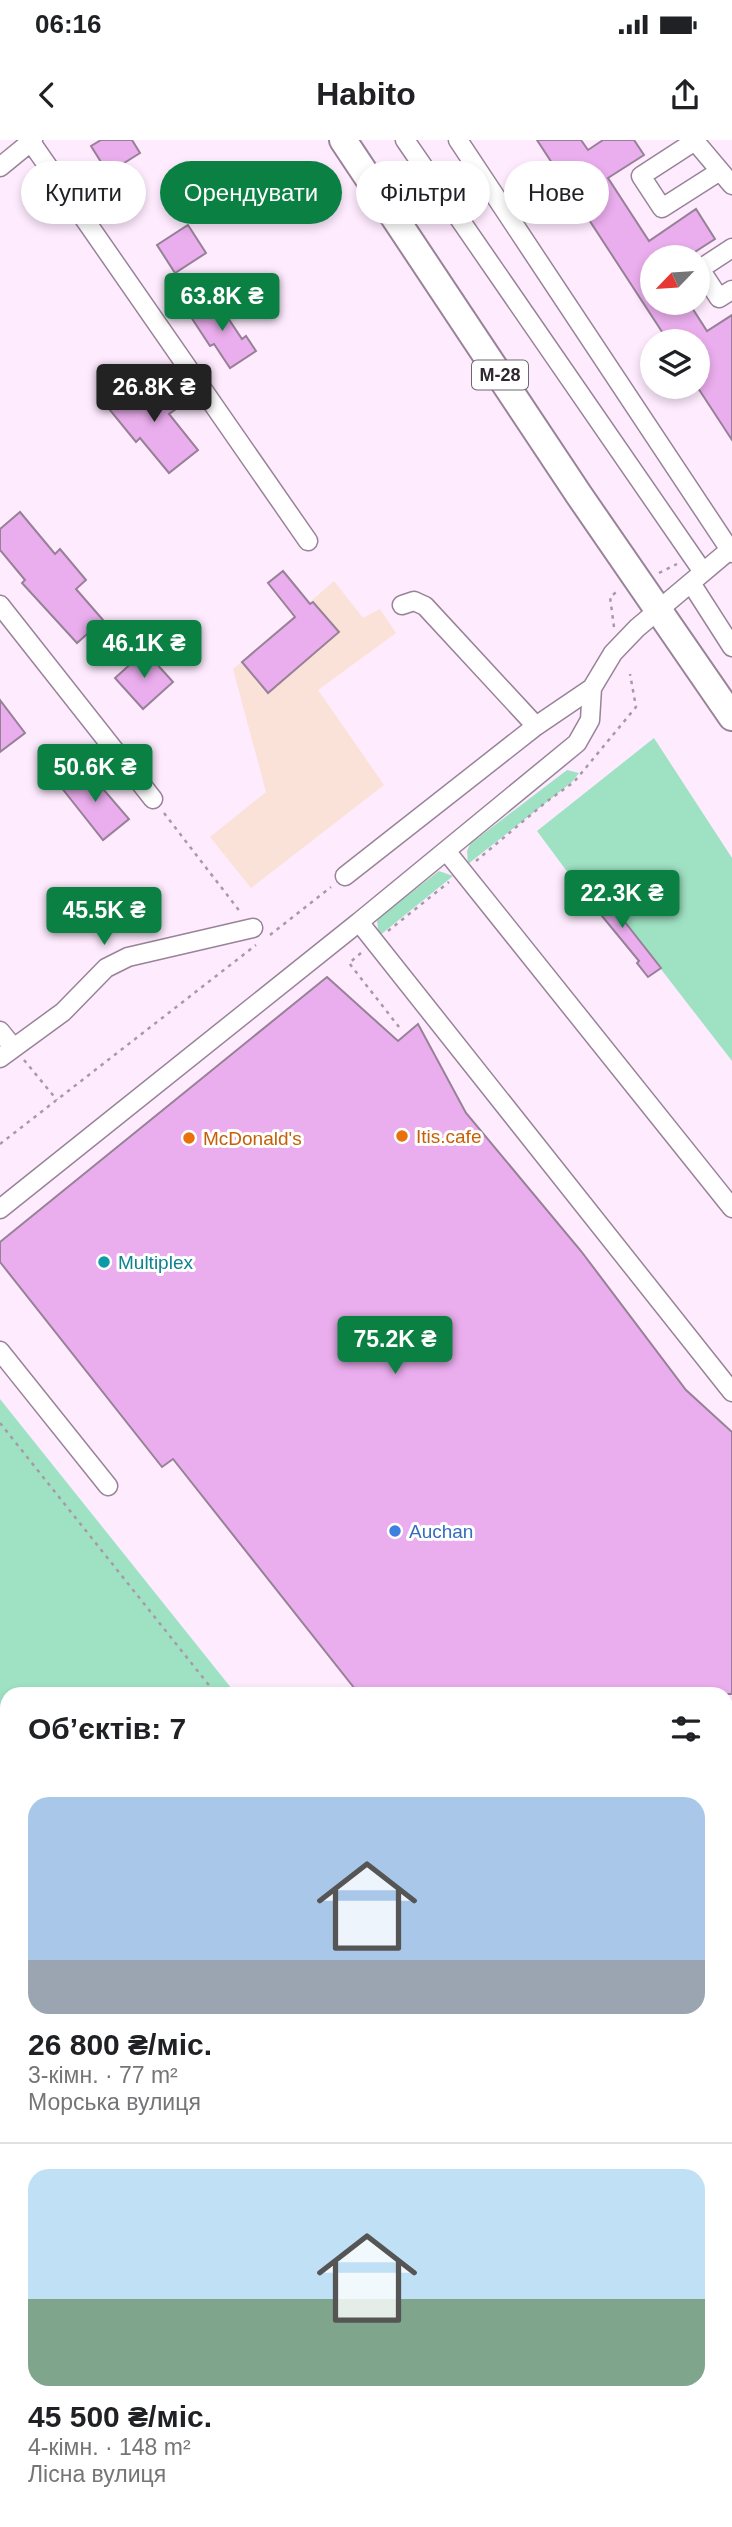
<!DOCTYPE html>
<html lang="uk">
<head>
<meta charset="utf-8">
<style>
	body { margin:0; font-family:Helvetica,sans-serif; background:#f2f2f2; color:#202124; height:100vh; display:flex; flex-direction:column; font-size:26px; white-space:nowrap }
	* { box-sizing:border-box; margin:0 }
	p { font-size:23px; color:#757577 }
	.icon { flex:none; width:38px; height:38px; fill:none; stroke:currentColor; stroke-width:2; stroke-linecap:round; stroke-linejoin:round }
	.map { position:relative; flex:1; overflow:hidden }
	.drawer { position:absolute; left:0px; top:1547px; width:733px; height:840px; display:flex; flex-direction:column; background:#fff; border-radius:21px 21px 0 0; box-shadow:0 4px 10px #0003 }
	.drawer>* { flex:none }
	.guide { position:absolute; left:21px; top:21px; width:691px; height:63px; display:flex; gap:14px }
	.needle { width:46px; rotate:245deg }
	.tools { position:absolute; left:640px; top:105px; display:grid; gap:14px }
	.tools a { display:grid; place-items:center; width:70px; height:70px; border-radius:50%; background:#fff; box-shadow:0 4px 10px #0003; font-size:35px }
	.price { position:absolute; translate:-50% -60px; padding:0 16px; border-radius:7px; background:#0b8043; color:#fff; font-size:23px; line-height:46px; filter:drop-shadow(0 2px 4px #0008) }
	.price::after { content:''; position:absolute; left:50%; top:42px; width:21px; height:16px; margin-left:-10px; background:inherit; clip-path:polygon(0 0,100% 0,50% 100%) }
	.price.selected { background:#222; color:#fff }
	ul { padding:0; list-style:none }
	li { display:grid; align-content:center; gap:14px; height:371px; padding:0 28px }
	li+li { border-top:2px solid #e0e0e0 }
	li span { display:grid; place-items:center; height:217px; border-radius:21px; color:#555 }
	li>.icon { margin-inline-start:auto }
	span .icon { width:126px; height:126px; fill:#fffc; stroke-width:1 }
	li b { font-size:30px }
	h2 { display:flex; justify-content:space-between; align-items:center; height:84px; padding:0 28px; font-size:30px }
	.chip { padding:0 24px; border-radius:32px; background:#fff; box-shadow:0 4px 10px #0003; font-size:24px; line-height:63px }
	.chip.selected { background:#0b8043; color:#fff }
	.status { display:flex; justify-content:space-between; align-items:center; height:49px; padding:0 35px; background:#fff; direction:ltr }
	.status svg { height:19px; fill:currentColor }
	header { display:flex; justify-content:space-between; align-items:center; height:91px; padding:0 28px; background:#fff; font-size:32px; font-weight:700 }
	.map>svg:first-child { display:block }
	.industrial { fill:#fae2d8 }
	.green { fill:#9fe2c3 }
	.building { fill:#eaaded; stroke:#968197; stroke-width:2 }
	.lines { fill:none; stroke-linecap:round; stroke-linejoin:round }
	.minor-casing { stroke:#988399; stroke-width:21 }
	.highway-casing { stroke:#988399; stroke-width:30 }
	.path { stroke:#a899a8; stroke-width:2.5; stroke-dasharray:3.5 5; stroke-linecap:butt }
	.minor { stroke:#fff; stroke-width:18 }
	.highway { stroke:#fff; stroke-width:26 }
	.food-dot { fill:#e8710a; stroke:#fff; stroke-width:2.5 }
	.culture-dot { fill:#0f9aa8; stroke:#fff; stroke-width:2.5 }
	.shop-dot { fill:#3f7fe0; stroke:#fff; stroke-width:2.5 }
	.labels { text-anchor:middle; stroke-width:6; stroke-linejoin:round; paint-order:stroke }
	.shield { fill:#fff; stroke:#6e686e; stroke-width:2 }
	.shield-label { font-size:18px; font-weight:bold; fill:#302730 }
	.food-label { font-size:19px; fill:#c56008; stroke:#fff; text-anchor:start }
	.culture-label { font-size:19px; fill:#0d838f; stroke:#fff; text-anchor:start }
	.shop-label { font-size:19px; fill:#366cbe; stroke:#fff; text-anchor:start }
</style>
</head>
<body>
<div class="status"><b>06:16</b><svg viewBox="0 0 49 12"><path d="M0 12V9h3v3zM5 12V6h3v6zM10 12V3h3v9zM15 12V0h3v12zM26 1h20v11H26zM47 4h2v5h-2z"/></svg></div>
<header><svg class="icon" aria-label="back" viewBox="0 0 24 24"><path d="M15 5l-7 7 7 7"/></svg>Habito<svg class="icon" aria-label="share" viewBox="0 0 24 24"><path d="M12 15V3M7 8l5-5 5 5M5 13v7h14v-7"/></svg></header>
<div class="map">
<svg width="732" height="2387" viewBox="0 0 732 2387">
	<rect width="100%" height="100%" fill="#feebfe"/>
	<path class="industrial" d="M334,441l29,37 17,-9 16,24 -78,57 66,95 -133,103 -41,-51 56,-45 -33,-123z"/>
	<path class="green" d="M654,598l78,120v203l-137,-177 -12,9 -46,-62z
		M567,630l12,3 -7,9 -104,82 -1,-13 3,-7z
		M439,731l14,5 -74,60 -2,-15 5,-6z
		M0,1259l236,295h-229v555l-7,6z"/>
	<path class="building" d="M101,0h31l8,13 -32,20 -17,-27z
		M537,0h44l7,10 15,-10h31l10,15 -36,23 41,63 47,-32 19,30 -28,18h-34v46h36l18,28 25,-16v125l-34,-52v-47h-30z
		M188,85l18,28 -31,20 -18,-28z
		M214,157l28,42 4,-3 10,15 -26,17 -16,-24 -4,2 -21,-32z
		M149,236l27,33 -7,5 29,36 -29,23 -29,-35 -4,4 -27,-33z
		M20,372l35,42 5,-5 26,31 -10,9 27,31 -26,23 -55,-60 3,-3 -25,-30v-21z
		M283,431l27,33 3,-2 26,30 -71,61 -26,-31 53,-45 -27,-34z
		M145,511l28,31 -30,27 -28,-31z
		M0,560l25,33 -25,19z
		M85,628l44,51 -26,21 -42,-53z
		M595,744l66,84 -13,9 -11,-14 2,-2 -56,-68z
		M327,837l71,64 20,-17 48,89 115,138 105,139 46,42v262h-373l-186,-235 -11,8 -162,-205v-20z"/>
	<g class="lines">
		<defs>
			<path id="minor" d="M405,0l298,432
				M458,0l274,413
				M694,0l38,45
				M695,1l-54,35 21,32 58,-37
				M31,2l277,399
				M0,27l33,-27
				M732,108l-32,21 19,29 13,-8
				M732,408l-95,80 -24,25 -21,35 -2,32 -13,23 -218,179 373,470
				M691,443l41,64
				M0,465l153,194
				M402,465l12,-4 11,5 111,120
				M447,712l285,356
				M345,736l191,-150 56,-38
				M0,891l13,16
				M0,918l63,-46 43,-44 22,-11 125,-29
				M0,1069l359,-287
				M0,1211l108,135
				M726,1628l6,-5
				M726,1646l6,7
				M726,2209l6,7
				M726,2368l6,-4
				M239,2380l5,7
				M573,2380l5,7
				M126,2387l8,-7
				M703,2387l9,-7"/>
			<path id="highway" d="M343,0l236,355 153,222"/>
		</defs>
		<use href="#minor" class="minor-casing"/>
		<use href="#highway" class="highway-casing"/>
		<path class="path" d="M659,433l18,-9
			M614,487l-4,-30 9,-7
			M164,673l77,100
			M476,721l70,-59 28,-20 62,-75 -6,-33
			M388,791l61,-49
			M270,795l61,-48
			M361,813l-12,10 50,64
			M24,920l33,40
			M0,1004l256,-199
			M0,1283l216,271"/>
		<use href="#minor" class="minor"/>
		<use href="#highway" class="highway"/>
	</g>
	<g class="food-dot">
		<circle cx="402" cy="996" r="7"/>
		<circle cx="189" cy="998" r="7"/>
	</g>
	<circle class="culture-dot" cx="104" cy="1122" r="7"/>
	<circle class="shop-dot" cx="395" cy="1391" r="7"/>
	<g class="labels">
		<rect class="shield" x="472" y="220.5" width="56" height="29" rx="5"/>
		<g class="shield-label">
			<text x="500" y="241">М-28</text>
		</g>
		<g class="food-label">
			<text x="416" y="1003">Itis.cafe</text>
			<text x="203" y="1005">McDonald's</text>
		</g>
		<g class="culture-label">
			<text x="118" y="1129">Multiplex</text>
		</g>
		<g class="shop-label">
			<text x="409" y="1398">Auchan</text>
		</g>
	</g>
</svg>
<div class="tools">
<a><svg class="needle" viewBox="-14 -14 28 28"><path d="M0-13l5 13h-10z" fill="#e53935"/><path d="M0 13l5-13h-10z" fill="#757577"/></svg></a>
<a><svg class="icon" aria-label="layers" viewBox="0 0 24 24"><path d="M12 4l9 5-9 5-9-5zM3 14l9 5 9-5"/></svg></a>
</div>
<b class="price" style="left:222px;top:193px">63.8K ₴</b>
<b class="price selected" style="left:154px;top:284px">26.8K ₴</b>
<b class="price" style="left:144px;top:540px">46.1K ₴</b>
<b class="price" style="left:95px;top:664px">50.6K ₴</b>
<b class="price" style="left:622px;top:790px">22.3K ₴</b>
<b class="price" style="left:104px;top:807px">45.5K ₴</b>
<b class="price" style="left:395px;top:1236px">75.2K ₴</b>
<div class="guide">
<a class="chip">Купити</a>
<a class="chip selected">Орендувати</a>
<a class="chip">Фільтри</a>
<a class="chip">Нове</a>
</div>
<section class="drawer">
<h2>Об’єктів: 7<svg class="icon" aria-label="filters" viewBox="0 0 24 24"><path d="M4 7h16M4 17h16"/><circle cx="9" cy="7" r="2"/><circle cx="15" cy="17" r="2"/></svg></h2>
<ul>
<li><span style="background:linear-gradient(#a9c7e8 75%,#9aa5b1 0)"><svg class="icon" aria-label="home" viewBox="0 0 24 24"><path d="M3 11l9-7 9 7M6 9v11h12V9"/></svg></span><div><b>26 800 ₴/міс.</b><p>3-кімн. · 77 m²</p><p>Морська вулиця</p></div></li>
<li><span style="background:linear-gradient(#bfe0f5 60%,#7fa58c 0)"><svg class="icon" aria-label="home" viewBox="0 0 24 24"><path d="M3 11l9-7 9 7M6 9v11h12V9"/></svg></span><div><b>45 500 ₴/міс.</b><p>4-кімн. · 148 m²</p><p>Лісна вулиця</p></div></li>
</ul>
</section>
</div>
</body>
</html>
